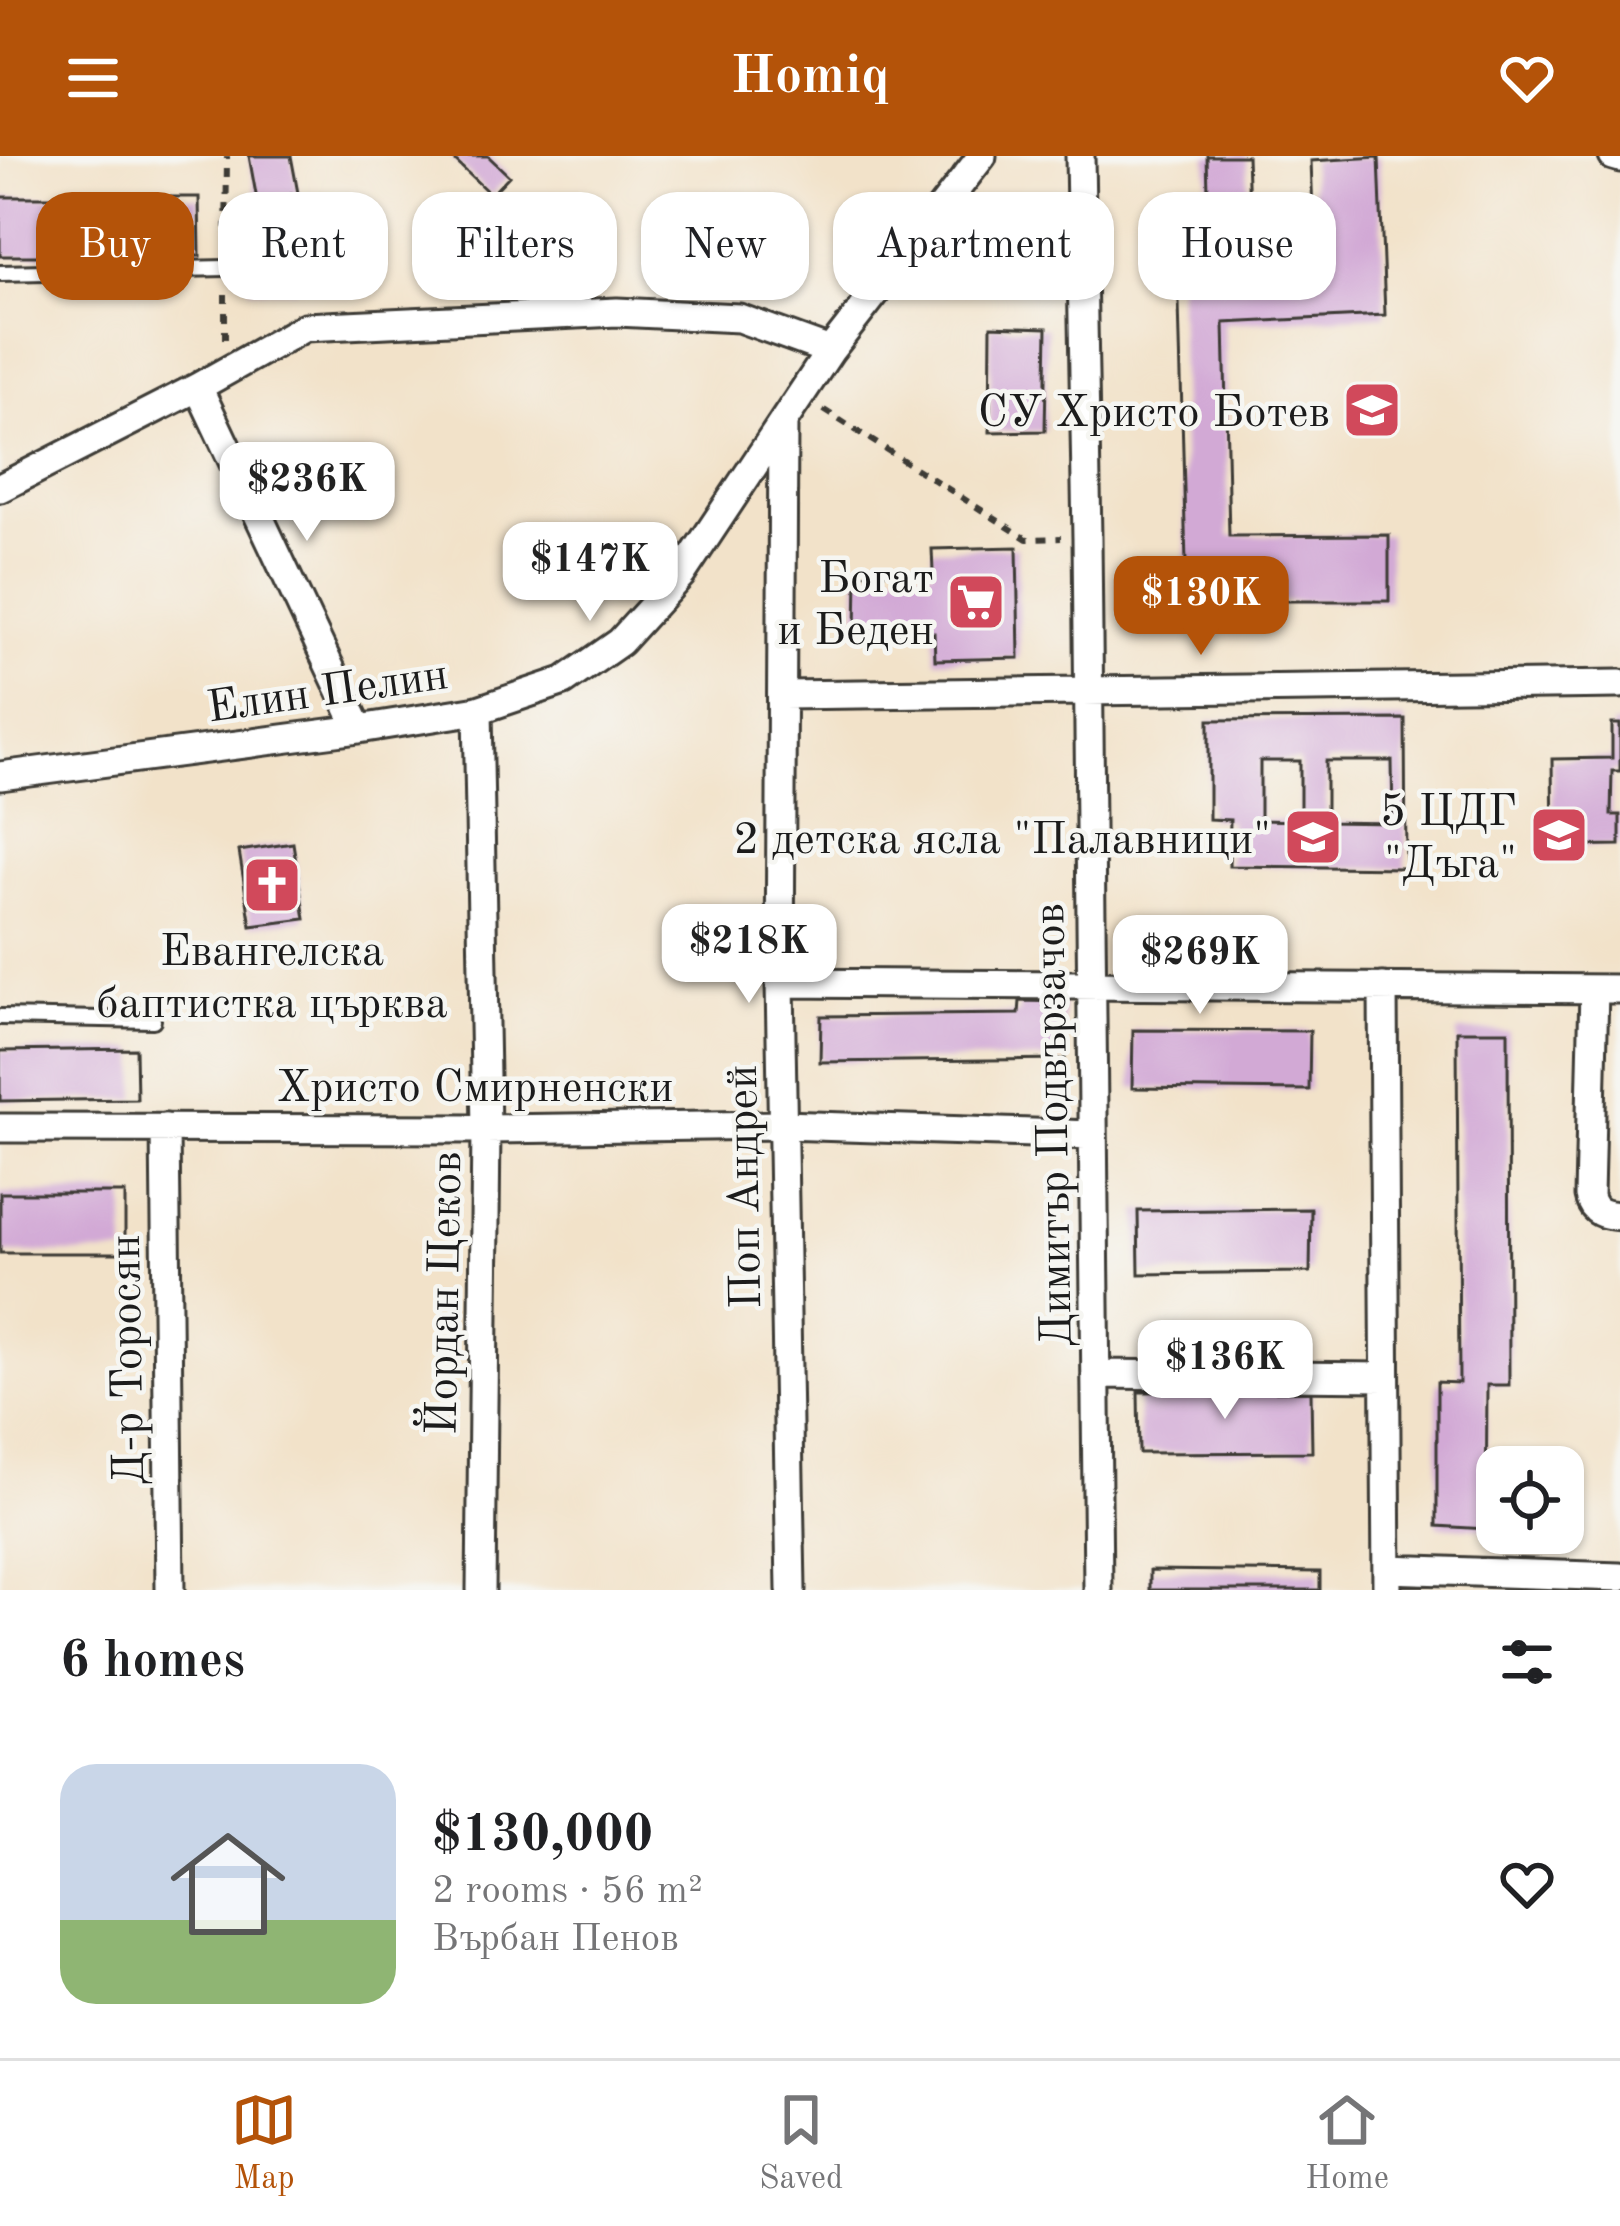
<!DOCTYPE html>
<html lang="en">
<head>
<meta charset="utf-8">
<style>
	body { margin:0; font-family:"Old Standard TT",serif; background:#f6f6f6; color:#202124; height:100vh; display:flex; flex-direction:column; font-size:45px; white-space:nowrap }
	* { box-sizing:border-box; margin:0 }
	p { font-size:39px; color:#757577 }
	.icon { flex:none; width:66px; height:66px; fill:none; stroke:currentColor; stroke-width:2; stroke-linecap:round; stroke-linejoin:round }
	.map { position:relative; height:1434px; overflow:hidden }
	.side { display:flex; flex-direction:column; background:#fff; flex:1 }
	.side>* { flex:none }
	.hud { position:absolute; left:36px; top:36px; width:1548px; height:108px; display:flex; gap:24px }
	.fabs { position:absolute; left:1476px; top:1290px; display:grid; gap:24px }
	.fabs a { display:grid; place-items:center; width:108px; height:108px; border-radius:24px; background:#fff; box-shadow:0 3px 9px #0004; font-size:60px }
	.price { position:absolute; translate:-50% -102px; padding:0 27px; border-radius:24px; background:#fff; color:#222; font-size:39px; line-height:78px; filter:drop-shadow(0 3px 6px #0008) }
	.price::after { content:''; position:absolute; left:50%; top:72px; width:36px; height:27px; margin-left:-18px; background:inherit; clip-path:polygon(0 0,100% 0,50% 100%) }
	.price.selected { background:#b45309; color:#fff }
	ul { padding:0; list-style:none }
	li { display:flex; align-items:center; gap:36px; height:300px; padding:0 60px }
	li span { display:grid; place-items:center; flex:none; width:336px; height:240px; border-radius:36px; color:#555 }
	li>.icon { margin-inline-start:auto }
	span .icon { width:144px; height:144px; fill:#fffc; stroke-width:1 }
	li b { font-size:51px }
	h2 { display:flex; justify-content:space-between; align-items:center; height:144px; padding:0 60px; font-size:51px }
	.chip { padding:0 42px; border-radius:36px; background:#fff; box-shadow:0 3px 9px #0004; font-size:42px; line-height:108px }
	.chip.selected { background:#b45309; color:#fff }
	header { display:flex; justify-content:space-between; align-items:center; height:156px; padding:0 60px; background:#b45309; color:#fff; font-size:54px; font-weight:700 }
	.tabs { display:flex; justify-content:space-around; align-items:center; height:168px; border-top:3px solid #e0e0e0; background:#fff; font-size:33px; color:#757577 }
	.tabs a { display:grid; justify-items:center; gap:6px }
	.tabs .selected { color:#b45309 }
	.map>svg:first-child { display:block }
	.building { fill:#d2a9d5; fill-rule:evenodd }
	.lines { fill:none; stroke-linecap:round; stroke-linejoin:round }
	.lane-casing { stroke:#3c3a36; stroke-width:20 }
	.street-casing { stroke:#3c3a36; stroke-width:33 }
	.path { stroke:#3c3a36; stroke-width:6; stroke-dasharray:9 9; stroke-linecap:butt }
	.lane { stroke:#fff; stroke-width:14 }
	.street { stroke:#fff; stroke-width:27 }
	.labels { text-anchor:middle; stroke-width:9; stroke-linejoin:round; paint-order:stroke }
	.poi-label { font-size:45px; fill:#1c1c1c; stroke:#f6f6f2; text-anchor:end }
	.street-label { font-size:45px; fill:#1c1c1c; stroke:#f6f6f2 }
</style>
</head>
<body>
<header><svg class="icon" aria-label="menu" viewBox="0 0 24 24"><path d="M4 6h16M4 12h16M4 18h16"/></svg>Homiq<svg class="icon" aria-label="heart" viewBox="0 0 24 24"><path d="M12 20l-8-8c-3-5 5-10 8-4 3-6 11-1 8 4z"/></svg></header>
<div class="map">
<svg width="1620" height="1434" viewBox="0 0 1620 1434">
	<rect width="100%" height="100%" fill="#f6f6f2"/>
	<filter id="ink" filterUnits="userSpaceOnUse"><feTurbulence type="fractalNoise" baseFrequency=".00833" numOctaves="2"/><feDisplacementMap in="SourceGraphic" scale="24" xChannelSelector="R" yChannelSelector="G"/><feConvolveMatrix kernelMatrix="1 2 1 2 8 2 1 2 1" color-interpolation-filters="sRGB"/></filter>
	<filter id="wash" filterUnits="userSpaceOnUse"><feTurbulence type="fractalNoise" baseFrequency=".004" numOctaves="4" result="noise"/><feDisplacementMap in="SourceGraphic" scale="48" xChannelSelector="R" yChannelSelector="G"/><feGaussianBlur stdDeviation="2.7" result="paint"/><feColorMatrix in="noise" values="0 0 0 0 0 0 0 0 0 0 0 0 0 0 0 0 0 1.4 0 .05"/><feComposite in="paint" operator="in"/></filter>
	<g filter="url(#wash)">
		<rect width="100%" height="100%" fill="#f2e2c9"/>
		<g id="blocks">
			<path class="building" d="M249,0h42l7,37 -41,7z
				M450,0h38l21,20 -18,19z
				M1207,0h40l4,108 64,-3 -4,-100 68,-4 6,158 -161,8 5,213 160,-1v66h-202l-9,-336 32,-1z
				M0,41h199l1,59h-200z
				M252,87l25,1v5l19,-3 -1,44 -45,-1v-21h-2l1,-19h2z
				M991,170l56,2 -2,103 -55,1z
				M1017,391l2,111 -84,2 -1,-27 -78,1 1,-60 76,-3 -1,-22z
				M1405,563l1,149 -177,-2 1,-46 -21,-1v-99zM1260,605h40v60l-40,-1zM1326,605h66l1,62 -67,-1z
				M1612,568h8v47h-8l-1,44h9v30l-67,1 -1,-87 60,-1z
				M293,687l12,76 -54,7 -12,-75z
				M1020,845l44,1 1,57 -245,3 1,-46 198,-2z
				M1133,874l177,1 -1,59 -177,-2z
				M1457,875h51l1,354h-22l-1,144 -49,-3v-144l22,1z
				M136,893l1,50 -137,2v-50z
				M0,1037h125v60h-125z
				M1311,1053l-1,63 -171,2 -1,-63z
				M1311,1235l1,61 -173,1 -1,-61z
				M1150,1414l170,2v18h-170z"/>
		</g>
	</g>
	<g filter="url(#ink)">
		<use href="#blocks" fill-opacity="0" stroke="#3c3a36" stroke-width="3"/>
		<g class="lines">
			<defs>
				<path id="lane" d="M0,117l226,-5
					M0,861l153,3"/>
				<path id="street" d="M1080,0l7,382 11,1052
					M1613,0l7,2
					M198,231l161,342
					M783,266l-3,561 11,607
					M0,332l198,-101 107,-60 312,-15 122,6 91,33
					M783,539l837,-11
					M478,554l8,419 -5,461
					M0,620l359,-47 119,-19 86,-29 56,-39 61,-67 149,-224 152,-195
					M780,827l840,6
					M1383,831l4,603
					M1594,833l-5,207c4,17 15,19 31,20
					M0,972l486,1 297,-4 310,10
					M165,972l5,462
					M1096,1218l289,3
					M1387,1413l233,8"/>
			</defs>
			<use href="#lane" class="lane-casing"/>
			<use href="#street" class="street-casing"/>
			<path class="path" d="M226,93l1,-93
				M225,183v-53
				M824,254l203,129 34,-1"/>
			<use href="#lane" class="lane"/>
			<use href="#street" class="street"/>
		</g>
	</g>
	<defs>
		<symbol id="school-square" viewBox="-11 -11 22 22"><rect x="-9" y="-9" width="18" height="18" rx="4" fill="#d1495b" stroke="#f6f6f2"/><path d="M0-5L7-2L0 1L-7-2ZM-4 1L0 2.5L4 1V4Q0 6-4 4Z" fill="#fff"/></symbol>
		<symbol id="supermarket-square" viewBox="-11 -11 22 22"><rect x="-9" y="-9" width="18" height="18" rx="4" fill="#d1495b" stroke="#f6f6f2"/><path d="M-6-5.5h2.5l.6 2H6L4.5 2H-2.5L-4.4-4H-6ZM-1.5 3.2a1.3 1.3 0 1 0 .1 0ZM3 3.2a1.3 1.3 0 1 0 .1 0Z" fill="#fff"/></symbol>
		<symbol id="church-square" viewBox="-11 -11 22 22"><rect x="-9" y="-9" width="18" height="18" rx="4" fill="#d1495b" stroke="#f6f6f2"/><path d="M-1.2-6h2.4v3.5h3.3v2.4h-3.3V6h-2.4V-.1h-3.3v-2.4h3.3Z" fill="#fff"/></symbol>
	</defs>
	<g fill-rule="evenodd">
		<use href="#school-square" x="1339" y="221" width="66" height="66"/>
		<use href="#supermarket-square" x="943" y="413" width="66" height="66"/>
		<use href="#school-square" x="1526" y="646" width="66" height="66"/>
		<use href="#school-square" x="1280" y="648" width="66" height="66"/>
		<use href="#church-square" x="239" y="696" width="66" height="66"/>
	</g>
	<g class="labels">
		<g class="poi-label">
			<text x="1330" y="270">СУ Христо Ботев</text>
			<text x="934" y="436">Богат<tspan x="934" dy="52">и Беден</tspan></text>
			<text x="1517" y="669">5 ЦДГ<tspan x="1517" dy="52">"Дъга"</tspan></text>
			<text x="1271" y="697">2 детска ясла "Палавници"</text>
			<text x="272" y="809" text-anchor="middle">Евангелска<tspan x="272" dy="52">баптистка църква</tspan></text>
		</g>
		<g class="street-label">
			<text transform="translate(327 533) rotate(-8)" y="16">Елин Пелин</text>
			<text x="475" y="945">Христо Смирненски</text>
			<text transform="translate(1051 969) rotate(-91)" y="16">Димитър Подвързачов</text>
			<text transform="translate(742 1031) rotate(-91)" y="16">Поп Андрей</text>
			<text transform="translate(442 1137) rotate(-89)" y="16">Йордан Цеков</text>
			<text transform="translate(125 1204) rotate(-91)" y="16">Д-р Торосян</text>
		</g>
	</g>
</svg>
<div class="fabs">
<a><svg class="icon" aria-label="locate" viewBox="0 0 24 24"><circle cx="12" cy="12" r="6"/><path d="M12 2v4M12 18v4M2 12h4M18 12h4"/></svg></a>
</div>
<b class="price" style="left:307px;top:388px">$236K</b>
<b class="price" style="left:590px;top:468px">$147K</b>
<b class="price selected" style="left:1201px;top:502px">$130K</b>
<b class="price" style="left:749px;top:850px">$218K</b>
<b class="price" style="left:1200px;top:861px">$269K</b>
<b class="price" style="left:1225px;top:1266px">$136K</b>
<div class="hud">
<a class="chip selected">Buy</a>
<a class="chip">Rent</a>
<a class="chip">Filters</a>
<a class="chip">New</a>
<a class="chip">Apartment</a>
<a class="chip">House</a>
</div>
</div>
<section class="side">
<h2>6 homes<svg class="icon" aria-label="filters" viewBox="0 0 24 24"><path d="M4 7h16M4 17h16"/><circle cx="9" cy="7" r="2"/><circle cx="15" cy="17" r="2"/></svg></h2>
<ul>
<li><span style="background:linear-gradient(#c9d6e8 65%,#8fb573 0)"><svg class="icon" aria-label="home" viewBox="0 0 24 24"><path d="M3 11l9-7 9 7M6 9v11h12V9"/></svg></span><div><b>$130,000</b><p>2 rooms · 56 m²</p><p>Върбан Пенов</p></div><svg class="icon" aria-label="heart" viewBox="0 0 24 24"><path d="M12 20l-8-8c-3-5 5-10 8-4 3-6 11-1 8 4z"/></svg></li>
</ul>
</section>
<nav class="tabs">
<a class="selected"><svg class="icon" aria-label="map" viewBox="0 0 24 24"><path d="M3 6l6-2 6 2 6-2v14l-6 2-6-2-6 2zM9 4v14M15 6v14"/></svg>Map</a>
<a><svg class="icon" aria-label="saved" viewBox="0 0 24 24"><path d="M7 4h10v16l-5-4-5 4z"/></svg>Saved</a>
<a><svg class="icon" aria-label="home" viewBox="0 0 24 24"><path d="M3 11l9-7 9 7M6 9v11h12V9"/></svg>Home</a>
</nav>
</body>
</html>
